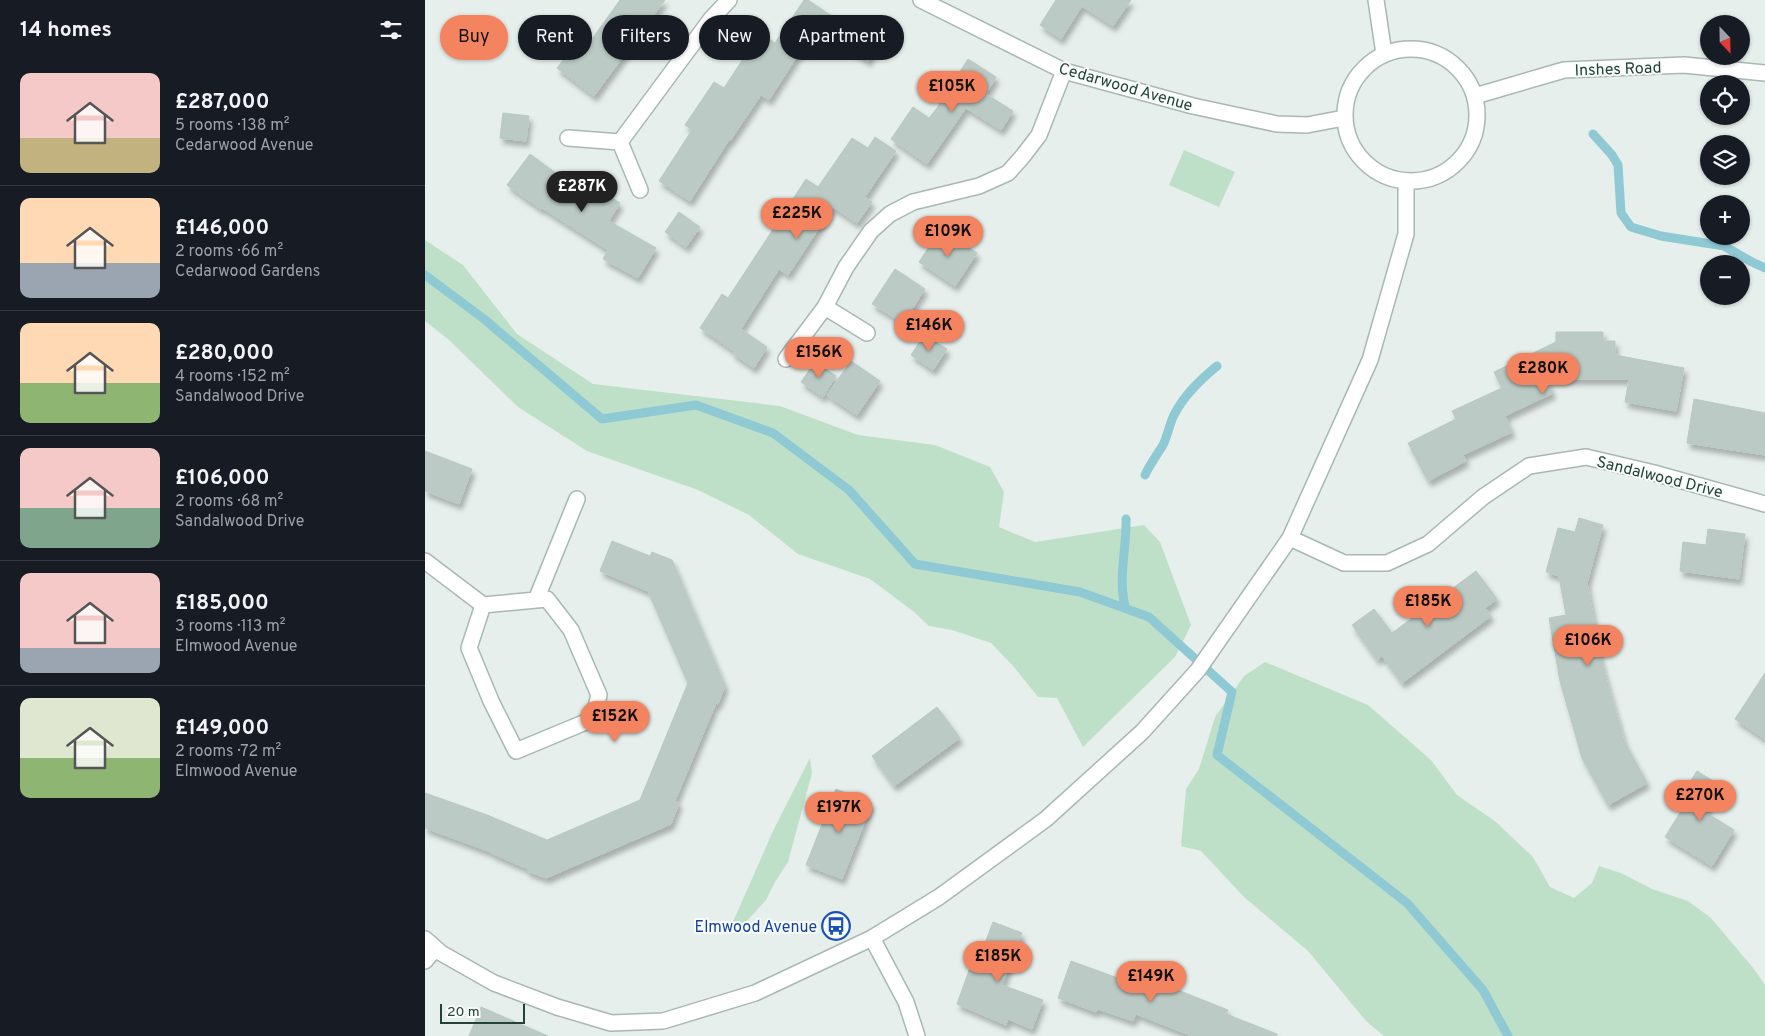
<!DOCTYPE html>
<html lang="en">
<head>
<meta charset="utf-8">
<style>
	body { margin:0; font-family:Overpass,sans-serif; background:#20242c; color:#f1f3f6; height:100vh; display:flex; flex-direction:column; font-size:19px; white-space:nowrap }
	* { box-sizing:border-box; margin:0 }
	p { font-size:16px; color:#9ea1a6 }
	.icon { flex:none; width:28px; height:28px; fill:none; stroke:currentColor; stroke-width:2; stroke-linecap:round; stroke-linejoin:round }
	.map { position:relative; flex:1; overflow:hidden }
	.drawer { display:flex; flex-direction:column; background:#171b24; width:425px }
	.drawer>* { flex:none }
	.banner { position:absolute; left:15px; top:15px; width:475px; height:45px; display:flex; gap:10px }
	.needle { width:32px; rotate:158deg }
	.fabs { position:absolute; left:1275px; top:15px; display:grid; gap:10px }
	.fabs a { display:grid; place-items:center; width:50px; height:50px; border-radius:50%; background:#171b24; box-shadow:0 1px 4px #0004; font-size:25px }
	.scale { position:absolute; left:15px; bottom:12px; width:85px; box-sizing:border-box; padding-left:5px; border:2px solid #24423a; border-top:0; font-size:14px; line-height:18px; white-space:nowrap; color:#24423a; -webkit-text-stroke:4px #f7fbf9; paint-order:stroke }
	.price { position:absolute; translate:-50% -42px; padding:0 11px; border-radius:18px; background:#f4845f; color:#111; font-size:16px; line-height:32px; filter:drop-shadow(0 1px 2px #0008) }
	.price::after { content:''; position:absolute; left:50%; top:30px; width:15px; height:11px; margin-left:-8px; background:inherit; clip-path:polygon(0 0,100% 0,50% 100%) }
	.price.active { background:#222; color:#fff }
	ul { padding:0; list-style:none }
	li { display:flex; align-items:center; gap:15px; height:125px; padding:0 20px }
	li+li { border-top:1px solid #363941 }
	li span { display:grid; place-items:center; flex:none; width:140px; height:100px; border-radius:10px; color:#555 }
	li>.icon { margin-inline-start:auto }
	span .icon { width:60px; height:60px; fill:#fffc; stroke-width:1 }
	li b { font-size:21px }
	h2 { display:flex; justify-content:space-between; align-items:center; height:60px; padding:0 20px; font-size:21px }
	.tag { padding:0 18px; border-radius:22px; background:#171b24; box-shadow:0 1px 4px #0004; font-size:18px; line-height:45px }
	.tag.active { background:#f4845f; color:#111 }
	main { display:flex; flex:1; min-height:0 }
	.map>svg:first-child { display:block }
	.green { fill:#bfe0c8 }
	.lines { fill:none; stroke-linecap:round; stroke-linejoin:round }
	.stream { stroke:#8ec9d4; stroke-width:9 }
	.building { fill:#bbcac4; stroke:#b8c9c2; filter:url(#shadow) }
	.minor-casing { stroke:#a8b8b2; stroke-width:18 }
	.tertiary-casing { stroke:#a8b8b2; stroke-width:18 }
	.minor { stroke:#fff; stroke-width:15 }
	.tertiary { stroke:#fff; stroke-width:15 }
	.labels { text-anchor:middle; stroke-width:4; stroke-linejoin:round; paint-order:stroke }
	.street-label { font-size:16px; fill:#24423a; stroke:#f7fbf9 }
	.transit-label { font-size:16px; fill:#164399; stroke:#f7fbf9; text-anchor:end }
</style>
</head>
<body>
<main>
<section class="drawer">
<h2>14 homes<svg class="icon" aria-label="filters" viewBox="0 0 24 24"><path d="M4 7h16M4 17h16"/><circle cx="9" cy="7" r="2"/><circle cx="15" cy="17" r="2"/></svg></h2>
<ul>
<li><span style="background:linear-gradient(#f6c9c9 65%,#c2b280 0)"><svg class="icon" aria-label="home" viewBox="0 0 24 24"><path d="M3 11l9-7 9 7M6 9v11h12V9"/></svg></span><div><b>£287,000</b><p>5 rooms · 138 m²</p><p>Cedarwood Avenue</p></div></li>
<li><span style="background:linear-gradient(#ffd9b3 65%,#9aa5b1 0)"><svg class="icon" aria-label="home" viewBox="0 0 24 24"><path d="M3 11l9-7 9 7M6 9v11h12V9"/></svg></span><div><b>£146,000</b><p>2 rooms · 66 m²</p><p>Cedarwood Gardens</p></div></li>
<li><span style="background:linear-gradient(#ffd9b3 60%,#8fb573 0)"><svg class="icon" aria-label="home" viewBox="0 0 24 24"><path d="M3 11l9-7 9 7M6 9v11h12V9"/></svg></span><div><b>£280,000</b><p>4 rooms · 152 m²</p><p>Sandalwood Drive</p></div></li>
<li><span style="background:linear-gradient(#f6c9c9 60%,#7fa58c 0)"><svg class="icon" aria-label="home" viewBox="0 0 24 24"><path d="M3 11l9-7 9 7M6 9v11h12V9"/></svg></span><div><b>£106,000</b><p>2 rooms · 68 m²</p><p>Sandalwood Drive</p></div></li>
<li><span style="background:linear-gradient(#f6c9c9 75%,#9aa5b1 0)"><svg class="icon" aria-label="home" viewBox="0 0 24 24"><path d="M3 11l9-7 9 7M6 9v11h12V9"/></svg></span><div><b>£185,000</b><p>3 rooms · 113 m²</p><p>Elmwood Avenue</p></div></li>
<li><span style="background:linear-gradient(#dfe7d0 60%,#8fb573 0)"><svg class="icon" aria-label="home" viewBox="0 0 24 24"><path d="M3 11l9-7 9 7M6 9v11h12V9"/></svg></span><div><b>£149,000</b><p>2 rooms · 72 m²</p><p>Elmwood Avenue</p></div></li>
</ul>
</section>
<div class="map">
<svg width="1340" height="1036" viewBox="0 0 1340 1036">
	<defs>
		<filter id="shadow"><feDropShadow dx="3" dy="5.5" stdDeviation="2.5" flood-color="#0004"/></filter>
	</defs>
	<rect width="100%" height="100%" fill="#e6efeb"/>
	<path class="green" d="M759,150l51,22 -16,35 -50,-22z
		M0,240l38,25 54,69 76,50 187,22 78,29 77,10 55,22 14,25 -5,35 36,15 109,-17 16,17 31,83 -16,32 -92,90 -26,-49 -19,-1 -24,-30 -23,-24 -39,-13 -23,-4 -15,-14 -44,-33 -72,-25 -49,-39 -51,-25 -111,-39 -69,-44 -69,-67 -24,-19z
		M840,662l103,43 63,55 26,35 39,27 37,35 17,30 24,11 18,-15 7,-17 22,7 31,16 36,12 23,17 43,51 11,16v51h-381l-18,-15 -58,-70 -64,-54 -43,-46 -20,-5 5,-57 13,-20 16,-52 29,-41z
		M385,758l2,15 -24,89 -13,20 -9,18 -31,34 -3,-10 41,-93z"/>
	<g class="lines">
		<path class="stream" d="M1168,134l19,21 6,10 3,48 10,14 30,9 63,10 28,16 13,6
			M0,275l59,44 118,100 94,-14 77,28 76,57 66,74 165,28 69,25 83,75 -15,63 190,148 76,87 25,46
			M720,475c5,-11 12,-20 18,-30 5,-10 6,-20 11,-30 10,-20 26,-35 43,-49
			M701,609c-9,-27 1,-62 0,-90"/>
	</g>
	<path class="building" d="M195,0h45l-71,96 -37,-28 24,-31 8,6z
		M379,0h4l27,18 -23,34 -9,-5 -34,53 -8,-5 -31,46 -1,-1 -39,61 -31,-20 33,-51 -7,-5 29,-43 10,6 36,-55 15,10z
		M631,0h75l-18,26 -31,-20 -21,33 -21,-14z
		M436,24l22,14 -15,23 -22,-14z
		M543,59l28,18 -10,17 27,17 -12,19 -35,-22 -39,56 -36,-25 22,-32 16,11 8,-10z
		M78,113l26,3 -3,25 -26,-3z
		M450,137l21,14 -31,46 7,5 -15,21 -24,-16 -45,68 -9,-6 -38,60 26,18 -13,21 -22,-15 2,-2 -34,-23 22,-34 6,4 78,-119 12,8 34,-49 16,10z
		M105,154l41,30 5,-8 44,27 -11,18 47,27 -18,30 -35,-19 5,-9 -66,-42 -1,1 -34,-24z
		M254,212l21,15 -14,20 -21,-15z
		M516,229l36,24 -22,33 -36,-24z
		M470,269l30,20 -22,34 -31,-19z
		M1131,332h47v9h12v14l69,13 -8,43 -51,-9 4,-23h-83l7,14 -48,23 7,16 -49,23 3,6 -38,20 -20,-38 48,-24 -4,-8 50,-23 -8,-16 62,-30z
		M499,335l23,14 -14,21 -22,-15z
		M426,361l29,20 -23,34 -30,-20z
		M390,362l21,14 -13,21 -22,-15z
		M1269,399l71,14v42l-78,-12z
		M0,451l47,18 -13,35 -34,-13z
		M1154,518l24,7 -16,58 14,78 23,80 23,42 -39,22 -26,-47 -22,-77 -11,-63 17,-3 -7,-39 -13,-4 12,-44 17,4z
		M1283,529l37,5 -6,45 -59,-8 3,-29 23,3z
		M187,541l38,15 2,-4 20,8 53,126 -7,18 -2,-1 -41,98 4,2 -8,21 -125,54 -19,-7 1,-2 -37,-16v-1l-66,-24v-35l62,22 60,25 93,-40 48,-117 -40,-92 -48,-20z
		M1051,571l21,28 -12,9 6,8 -89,67 -20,-27 -5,4 -25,-35 22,-16 18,24z
		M1340,673v66l-30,-20z
		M512,707l23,31 -66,48 -22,-30z
		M1272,771l24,15 -16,26 29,18 -22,36 -47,-29 19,-31 -7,-4z
		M411,789l36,14 -30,76 -36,-14z
		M568,922l29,11 -20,52 41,15 -11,29 -24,-10 -2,6 -49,-21 14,-39 5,2z
		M646,961l52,19 4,-10 101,40 -2,4 51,20v2h-85l-56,-22 -3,7 -35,-12 -2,3 -38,-14z
		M56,1007l67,29h-79z"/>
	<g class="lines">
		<defs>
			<path id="minor" d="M496,0l143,71 129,35 84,18 30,1 37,-7
				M143,138l52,4 20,48
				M195,142l91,-123 18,-19
				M400,307l42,26
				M361,359l39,-52 21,-40 25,-36 19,-17 23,-12 66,-16 29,-13 15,-17 16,-21 25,-64
				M865,538l54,25h43l41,-19 55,-47 46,-31 57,-9 68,16 111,31
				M0,561l58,44
				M122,599l24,31 28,65 -6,24 -77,32 -25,-50 -22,-53 14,-43z
				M111,600l41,-101
				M447,938l34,64 11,34
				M0,961l10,-12"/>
			<path id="tertiary" d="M951,0l8,54
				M920 115a66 66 0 1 1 132 0a66 66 0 1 1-132 0Z
				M1050,96l89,-26 120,-5 81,8
				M0,939l16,14 53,30 63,24 54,16 52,-2 92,-28 117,-55 67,-41 107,-78 96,-87 56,-62 92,-132 80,-178 36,-126v-53"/>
		</defs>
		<use href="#minor" class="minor-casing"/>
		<use href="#tertiary" class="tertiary-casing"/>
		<use href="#minor" class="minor"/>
		<use href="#tertiary" class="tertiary"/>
	</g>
	<defs>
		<symbol id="bus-ring" viewBox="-11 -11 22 22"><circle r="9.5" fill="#f7fbf9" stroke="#1a4fb4" stroke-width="1.5"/><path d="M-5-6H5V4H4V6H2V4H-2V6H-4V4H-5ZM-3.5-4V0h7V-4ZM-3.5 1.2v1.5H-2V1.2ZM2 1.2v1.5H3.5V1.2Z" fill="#1a4fb4"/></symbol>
	</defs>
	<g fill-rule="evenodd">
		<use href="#bus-ring" x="395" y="910" width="32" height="32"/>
	</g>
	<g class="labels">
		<g class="street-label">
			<text transform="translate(1193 68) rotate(-2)" y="6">Inshes Road</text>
			<text transform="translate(701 86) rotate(16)" y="6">Cedarwood Avenue</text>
			<text transform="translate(1235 476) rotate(14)" y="6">Sandalwood Drive</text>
		</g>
		<g class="transit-label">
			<text x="392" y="932">Elmwood Avenue</text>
		</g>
	</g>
</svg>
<div class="fabs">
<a><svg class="needle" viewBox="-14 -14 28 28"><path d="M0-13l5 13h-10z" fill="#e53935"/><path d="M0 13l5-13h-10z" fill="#9ea1a6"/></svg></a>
<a><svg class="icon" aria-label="locate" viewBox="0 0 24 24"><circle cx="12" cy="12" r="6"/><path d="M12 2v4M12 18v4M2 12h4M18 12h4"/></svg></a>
<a><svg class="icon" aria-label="layers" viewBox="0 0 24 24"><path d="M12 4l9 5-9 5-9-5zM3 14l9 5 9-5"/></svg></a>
<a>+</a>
<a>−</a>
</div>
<div class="scale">20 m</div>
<b class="price" style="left:527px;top:113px">£105K</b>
<b class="price active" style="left:157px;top:213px">£287K</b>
<b class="price" style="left:372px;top:240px">£225K</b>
<b class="price" style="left:523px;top:258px">£109K</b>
<b class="price" style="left:504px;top:352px">£146K</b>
<b class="price" style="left:394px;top:379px">£156K</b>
<b class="price" style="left:1118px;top:395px">£280K</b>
<b class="price" style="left:1003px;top:628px">£185K</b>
<b class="price" style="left:1163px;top:667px">£106K</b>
<b class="price" style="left:190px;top:743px">£152K</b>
<b class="price" style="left:1275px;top:822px">£270K</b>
<b class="price" style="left:414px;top:834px">£197K</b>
<b class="price" style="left:573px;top:983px">£185K</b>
<b class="price" style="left:726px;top:1003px">£149K</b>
<div class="banner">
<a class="tag active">Buy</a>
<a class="tag">Rent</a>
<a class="tag">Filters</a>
<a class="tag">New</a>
<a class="tag">Apartment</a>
</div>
</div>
</main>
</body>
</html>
